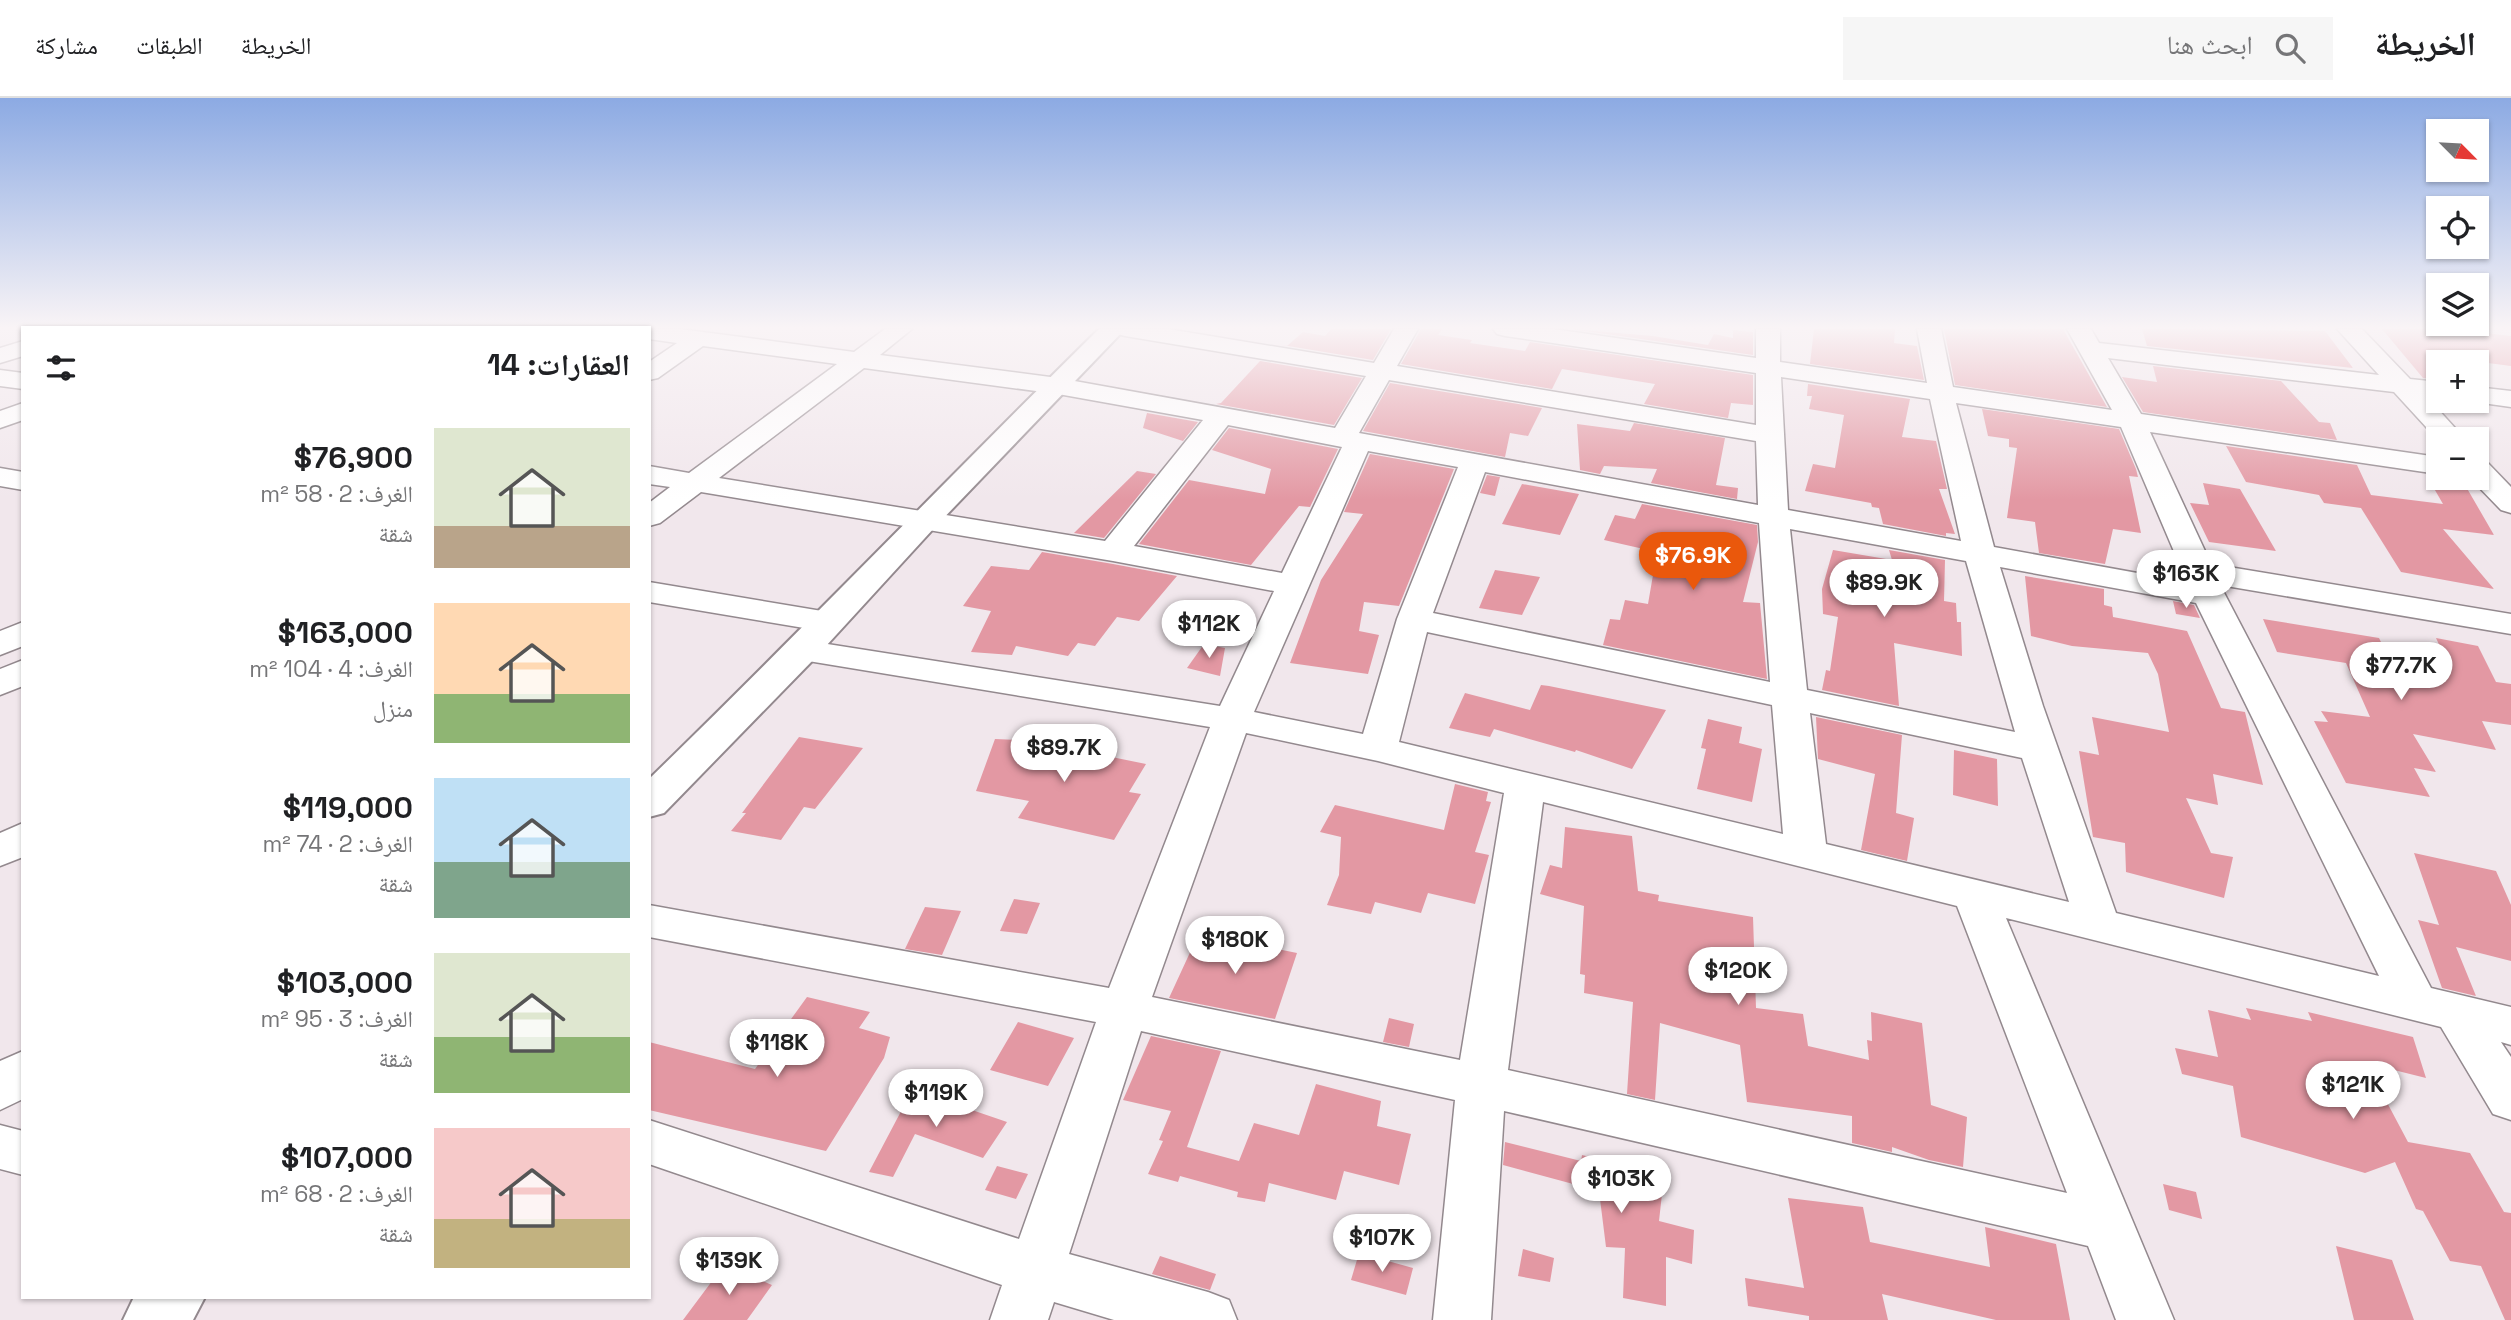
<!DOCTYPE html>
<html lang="ar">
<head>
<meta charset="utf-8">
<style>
	body { margin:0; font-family:"Space Grotesk","Noto Naskh Arabic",sans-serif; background:#f6f6f6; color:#202124; direction:rtl; height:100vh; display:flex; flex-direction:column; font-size:26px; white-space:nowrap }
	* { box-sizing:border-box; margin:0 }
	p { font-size:23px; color:#757577 }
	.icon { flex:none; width:38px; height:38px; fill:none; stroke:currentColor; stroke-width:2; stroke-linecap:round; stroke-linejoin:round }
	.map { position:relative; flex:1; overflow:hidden; direction:ltr }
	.sheet { position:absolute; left:21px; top:228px; width:630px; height:973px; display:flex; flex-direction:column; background:#fff; border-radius:0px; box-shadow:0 2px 5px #0004; direction:rtl }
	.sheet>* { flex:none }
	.needle { width:46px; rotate:114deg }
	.buttons { position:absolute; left:2426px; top:21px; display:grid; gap:14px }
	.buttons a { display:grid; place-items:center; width:63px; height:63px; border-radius:0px; background:#fff; box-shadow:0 2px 5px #0004; font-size:35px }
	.price { position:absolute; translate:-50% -60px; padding:0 16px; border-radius:24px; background:#fff; color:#222; font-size:23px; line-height:46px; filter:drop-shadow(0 2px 4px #0008) }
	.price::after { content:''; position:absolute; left:50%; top:42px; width:21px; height:16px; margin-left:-10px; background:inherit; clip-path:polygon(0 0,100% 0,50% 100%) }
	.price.current { background:#ea580c; color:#fff }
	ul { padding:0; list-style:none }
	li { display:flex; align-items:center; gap:21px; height:175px; padding:0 21px }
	li span { display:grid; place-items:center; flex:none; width:196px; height:140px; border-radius:0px; color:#555 }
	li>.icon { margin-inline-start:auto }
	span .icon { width:84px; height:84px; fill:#fffc; stroke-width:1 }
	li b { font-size:30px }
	h2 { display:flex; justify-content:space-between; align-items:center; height:84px; padding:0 21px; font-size:30px }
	header { display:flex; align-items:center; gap:42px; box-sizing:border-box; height:98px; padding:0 35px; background:#fff; border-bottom:2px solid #e0e0e0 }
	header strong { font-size:33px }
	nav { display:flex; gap:38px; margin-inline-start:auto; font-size:24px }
	.search { width:490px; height:63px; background:#f6f6f6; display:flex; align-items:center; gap:18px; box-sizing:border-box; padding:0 24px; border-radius:0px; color:#757577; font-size:26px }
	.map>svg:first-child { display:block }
	.building { fill:#e398a3 }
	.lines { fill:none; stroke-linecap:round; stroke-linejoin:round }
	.minor-casing { stroke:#93898e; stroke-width:3 }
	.tertiary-casing { stroke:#93898e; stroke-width:4 }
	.minor { fill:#fff; fill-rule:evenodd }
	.tertiary { fill:#fff; fill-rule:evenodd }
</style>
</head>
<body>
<header>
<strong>الخريطة</strong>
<div class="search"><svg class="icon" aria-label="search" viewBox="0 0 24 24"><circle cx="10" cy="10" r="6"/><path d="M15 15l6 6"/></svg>ابحث هنا</div>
<nav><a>الخريطة</a><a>الطبقات</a><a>مشاركة</a></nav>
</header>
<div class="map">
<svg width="2511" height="1222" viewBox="0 0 2511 1222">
	<rect width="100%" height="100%" fill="#f1e7ec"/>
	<path class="building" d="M1331,231h60l-18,31 -97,-16 11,2 16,-14 22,4z
		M1421,231h21l-4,6 34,5 -2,3 55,8 5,-9 223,33v30l-22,-2 -3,15 -84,-14 11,-20 -93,-15 -10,20 -151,-25z
		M1571,231l82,7 55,9 6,-11 19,4v-8l20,2v23z
		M1814,231h81l-1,14 23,3 7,34 -114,-16z
		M1944,231h119l44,78 -152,-22z
		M2142,231l183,2 28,37 -206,-22z
		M2382,231h70l59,7v30l-61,-8 3,4h-15v17l-15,-1z
		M1260,263l102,17 -28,47 -118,-21 5,-1z
		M2153,268l128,15 38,41 11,1 7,17 -194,-28 -21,-35 35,5z
		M1390,285l152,25 -14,28 -18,-3 -5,24 -142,-26z
		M1808,286l102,15 -8,38 34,4 11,48h-8l16,45 -9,-1v3l-63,-12 -4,-16 -7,-1 -1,-4 -66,-12 8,-27 22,4 9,-53 -35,-6 3,-13h-5z
		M1982,311l137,20 17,40 2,8 -9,-1 12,57 -28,-4 -8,35 -66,-11 -4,-31 -28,-4 10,-70 -8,-1v-8l-21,-3z
		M1147,315l51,9 -15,19 -40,-13z
		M1634,325l91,15 -9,47 22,3 -1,11 -86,-16 6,-14 -53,-3 -4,8 -20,-4 -3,-46 53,7z
		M1229,330l109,21 -28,58 -11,-1 -48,59 -112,-21 50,-64 76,14 6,-25 -59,-19z
		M2226,348l131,19 14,30 72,9 -15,-26h33l33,57 -51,-6 51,60 -93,-17 -40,-64 -37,-5 -5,-8 -73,-13z
		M1370,356l84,15 -55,137 -35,-4 -5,29 20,4 -11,39 -78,-11 31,-83 42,-66 -19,-2z
		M1137,373l19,3 -52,64 -30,-5z
		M1487,377l13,2 -5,19 -15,-3z
		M2203,385l37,6 36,62 -67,-9 -19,-39 19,2z
		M1522,386l57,10 -19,41 -58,-11z
		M1642,406l115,21 1,17 -15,60 17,1 7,76 -164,-34 7,-26 10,1 5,-20 23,4 9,-52 -53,-12 11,-25 20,4z
		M1833,452l59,10 -3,-10 56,10 -1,41 12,2 1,19h4l1,34 -68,-13 5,63 -77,-16 4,-20 4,1 8,-54 -15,-3 -1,-25z
		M1042,454l71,12 64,12 -38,45 -22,-4 -22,29 -17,-3 -10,13 -52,-10 -4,9 -41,-3 20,-41 -28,-5 28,-40 38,4z
		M1495,472l45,7 -18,38 -43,-7z
		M2025,478l79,13v16l8,2 1,10 74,14 34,77 24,4 18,73 -50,-11 5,31 -32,-7 25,55 22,4 -9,41 -98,-26 -1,-29 -32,-6 -14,-86 20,4 -7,-38 77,15 -11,-58 -10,-21 -76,-7 -41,-10z
		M2173,503l21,4 6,13 -24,-4z
		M2263,521l116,19 3,6 60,7 -6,-13 42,8 18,36 15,2v41l-29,-4 14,29 -83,-16 23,38 -22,-4 16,29 -84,-14 -32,-62 14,1 -7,-11 49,6 -24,-54 -69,-11z
		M1204,546l21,4 -5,28 -33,-8z
		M1541,587l8,1 117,24 -34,59 -56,-19 -1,2 -81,-23 -4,8 -41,-9 16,-35 65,17z
		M1816,619l86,18 -6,78 18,5 -7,43 -46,-11 14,-76 -57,-15z
		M1708,621l34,8 -3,16 23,6 -10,53 -55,-13 9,-40 -5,-1z
		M799,639l64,11 -48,61 -11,-2 -23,33 -50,-9 15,-18h-4z
		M1061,639l36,8 -5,8 54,11 -17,28 12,2 -27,46 -96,-22 11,-17 -53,-10 19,-52 63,3z
		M1954,652l43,9 1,47 -45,-11z
		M1455,686l33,8 -2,9 5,1 -16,50 14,3 -14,49 -47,-11 -7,20 -46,-11 -4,12 -44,-9 12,-30 2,-38 -21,-5 15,-27 109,25z
		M1565,729l67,9 6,55 21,4 -1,6 95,16 3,91 47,6 5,32 61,14 -2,-20 5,1 -1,-29 51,11 9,82 36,12 -4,50 -34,-7 -37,-13v5l-40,-9v-27l-105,-14 -7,-57 -80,-22 -5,77 -28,-6 6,-92 -49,-9 1,-18 -5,-1 4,-68 -44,-12 10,-29 12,3z
		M2414,755l82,18 15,34v56l-55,-14 20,49 -34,-8 -24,-68 21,5z
		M1014,801l26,4 -13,31 -27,-3z
		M925,809l36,4 -19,44 -37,-6z
		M1199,835l98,20 -22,66 -106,-21z
		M807,899l63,15 -11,16 31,9 -6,21 -58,93 -177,-41v-68l106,27z
		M2246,910l66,13 -4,-9 105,25 13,41 -60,-15 42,79 62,11 34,59 7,1v107h-6l-24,-54 -31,-5 -27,-50 -7,-2 -21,-47 -30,11 -124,-36 -8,-51 -51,-12 -7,-26 43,9 -10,-47 43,10z
		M1389,920l25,6 -5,23 -26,-5z
		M1018,924l56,16 -26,48 -58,-16z
		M1151,938l70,15 -34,96 52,14 15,-38 45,12 17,-51 65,17 -4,25 34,8 -12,51 -55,-14 -8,29 -67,-17 -4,19 -28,-5 1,-5 -58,-16 -2,6 -30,-8 15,-33 -4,-1 12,-29 -48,-11z
		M917,983l20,10 -3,6 73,25 -24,36 -68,-24 -22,43 -24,-5z
		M1505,1044l76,19 1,-6 82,21 -5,45 35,9 -2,34 -26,-7v49l-43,-8 2,-50 -19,-1 -7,-56 -96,-26z
		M997,1068l31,8 -12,25 -31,-9z
		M2163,1086l33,8 6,27 -33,-9z
		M1788,1100l75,9 7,35 120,25 -5,-40 71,17 14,76h-74l-114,-26 6,26h-79v-4l-61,-10 -3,-28 59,10z
		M2336,1148l56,14 22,60h-60z
		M1523,1151l31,9 -4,24 -32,-6z
		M1359,1155l54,15 -7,27 -55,-15z
		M1160,1158l56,18 -6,16 -58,-16z
		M724,1167l48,20 -25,35h-64z"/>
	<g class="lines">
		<defs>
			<path id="minor" d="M649,231h31l174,23 31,-23h27l-32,26 178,23 277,50 31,-52 -241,-40 -8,-2 -4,-5h55l206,34 20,-34h24l-21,37 359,59v-52l-251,-37 -8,-2 -4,-5h60l203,29v-29h24v33l147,21 -10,-54h24l12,58 159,23 -45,-81h24l8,14 280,32 -42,-46h25l48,50 28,3v16l-12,-2 39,43 -27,1 -44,-48 -286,-34 33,56 297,43v17l-288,-42 61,132 300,50v20l-291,-49 211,403 80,19v38l-10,-3 10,15v63l-18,-6 -52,-87 -435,-109 168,402h-58l-28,-74 -584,-135 -13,209h-58l22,-220 -314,-69 -72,223 139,38 21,8 8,20h-123l-60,-18 -6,18h-58l12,-35 -353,-121v-44l370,119 77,-217 -447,-85v-32l460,83 101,-261 -408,-67 -12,-3 -5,-7 5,-7 12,-3 418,66 54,-115 -161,-30 -412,-69 -41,31 -11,3v-23l21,-16 -21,-3v-18l40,7 148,-109 -134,-18 -45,32 -9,2v-18l28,-19 -28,-4zM864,270l194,26 145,26 -98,121 -386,-63zM1781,279l149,22 31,142 -173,-31zM1389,282l367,61 2,64 -399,-72zM1956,305l165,24 66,155 -193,-35zM1228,327l114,22 -60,126 -148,-27zM1368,353l90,16 -61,152 -34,115 -109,-22zM1485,374l274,51 11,159 -337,-69zM1790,431l176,32 49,171 -208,-42zM2000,469l196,36 183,373 -263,-63 -73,-207zM1427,534l345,73 11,129 -384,-92zM1810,615l212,45 47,144 -243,-58zM1246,635l132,28 126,32 -44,267 -308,-63zM1543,704l414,104 110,287 -559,-123z
				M23,243v15l-23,7v-15z
				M0,272l23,3v16l-23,-3z
				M2476,289l35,4v16l-43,-6h8z
				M23,305v17l-23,8v-17z
				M2476,361l10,2 25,26v26l-10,-3 -31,-32h6z
				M0,370l23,4v18l-23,-4z
				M649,484l179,30 12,3 5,7 -5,7 -12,3 -179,-30z
				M23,524v24l-23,9v-24z
				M23,562v26l-23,9v-26z
				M23,725v34l-23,9v-33z
				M23,953v48l-23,11v-49z
				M0,1027l23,6v44l-23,-6z"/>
			<path id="tertiary" d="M1099,231h26l-190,198 -120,131 -151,155 -15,4v-38c152,-148 299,-301 450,-450z
				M134,1199h71l-12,23h-70z"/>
		</defs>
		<use href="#minor" class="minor-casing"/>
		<use href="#tertiary" class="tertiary-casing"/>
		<use href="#minor" class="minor"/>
		<use href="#tertiary" class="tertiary"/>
	</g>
	<linearGradient id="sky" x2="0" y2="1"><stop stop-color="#8caae3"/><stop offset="0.57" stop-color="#f9f4f6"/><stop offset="1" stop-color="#f9f4f6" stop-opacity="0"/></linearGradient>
	<rect width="2511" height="402" fill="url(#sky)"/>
</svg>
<div class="buttons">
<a><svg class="needle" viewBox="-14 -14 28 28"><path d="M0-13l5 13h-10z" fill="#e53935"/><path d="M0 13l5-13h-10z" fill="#757577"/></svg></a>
<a><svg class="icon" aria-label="locate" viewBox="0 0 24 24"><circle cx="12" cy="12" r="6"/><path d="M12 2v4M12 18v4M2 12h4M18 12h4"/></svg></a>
<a><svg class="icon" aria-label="layers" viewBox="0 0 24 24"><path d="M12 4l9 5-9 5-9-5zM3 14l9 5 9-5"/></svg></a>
<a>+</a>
<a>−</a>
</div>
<b class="price current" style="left:1693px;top:494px">$76.9K</b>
<b class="price" style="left:2186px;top:512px">$163K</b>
<b class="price" style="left:1884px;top:521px">$89.9K</b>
<b class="price" style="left:1209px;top:562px">$112K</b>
<b class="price" style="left:2401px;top:604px">$77.7K</b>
<b class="price" style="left:1064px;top:686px">$89.7K</b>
<b class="price" style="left:1235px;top:878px">$180K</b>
<b class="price" style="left:1738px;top:909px">$120K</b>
<b class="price" style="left:777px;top:981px">$118K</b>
<b class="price" style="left:2353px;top:1023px">$121K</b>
<b class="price" style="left:936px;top:1031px">$119K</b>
<b class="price" style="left:1621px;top:1117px">$103K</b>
<b class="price" style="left:1382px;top:1176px">$107K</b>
<b class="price" style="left:729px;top:1199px">$139K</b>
<section class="sheet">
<h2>العقارات: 14<svg class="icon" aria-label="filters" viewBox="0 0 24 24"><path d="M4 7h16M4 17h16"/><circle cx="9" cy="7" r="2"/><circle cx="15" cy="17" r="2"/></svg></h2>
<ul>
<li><span style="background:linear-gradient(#dfe7d0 70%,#b9a48a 0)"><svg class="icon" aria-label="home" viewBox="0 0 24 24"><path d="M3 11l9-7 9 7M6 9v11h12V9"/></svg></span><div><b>$76,900</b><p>الغرف: 2 · 58 m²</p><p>شقة</p></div></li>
<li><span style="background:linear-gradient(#ffd9b3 65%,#8fb573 0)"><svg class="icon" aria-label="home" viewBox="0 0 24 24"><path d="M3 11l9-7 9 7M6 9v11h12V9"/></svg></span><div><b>$163,000</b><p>الغرف: 4 · 104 m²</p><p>منزل</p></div></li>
<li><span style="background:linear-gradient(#bfe0f5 60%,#7fa58c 0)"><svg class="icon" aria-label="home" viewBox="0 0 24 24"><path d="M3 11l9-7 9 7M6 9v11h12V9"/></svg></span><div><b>$119,000</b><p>الغرف: 2 · 74 m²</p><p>شقة</p></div></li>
<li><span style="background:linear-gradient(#dfe7d0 60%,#8fb573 0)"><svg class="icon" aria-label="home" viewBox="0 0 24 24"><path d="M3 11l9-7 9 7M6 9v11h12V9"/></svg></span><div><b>$103,000</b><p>الغرف: 3 · 95 m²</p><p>شقة</p></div></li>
<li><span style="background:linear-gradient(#f6c9c9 65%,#c2b280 0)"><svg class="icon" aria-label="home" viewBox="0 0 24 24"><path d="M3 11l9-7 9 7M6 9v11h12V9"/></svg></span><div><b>$107,000</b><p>الغرف: 2 · 68 m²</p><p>شقة</p></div></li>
</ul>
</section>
</div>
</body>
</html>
